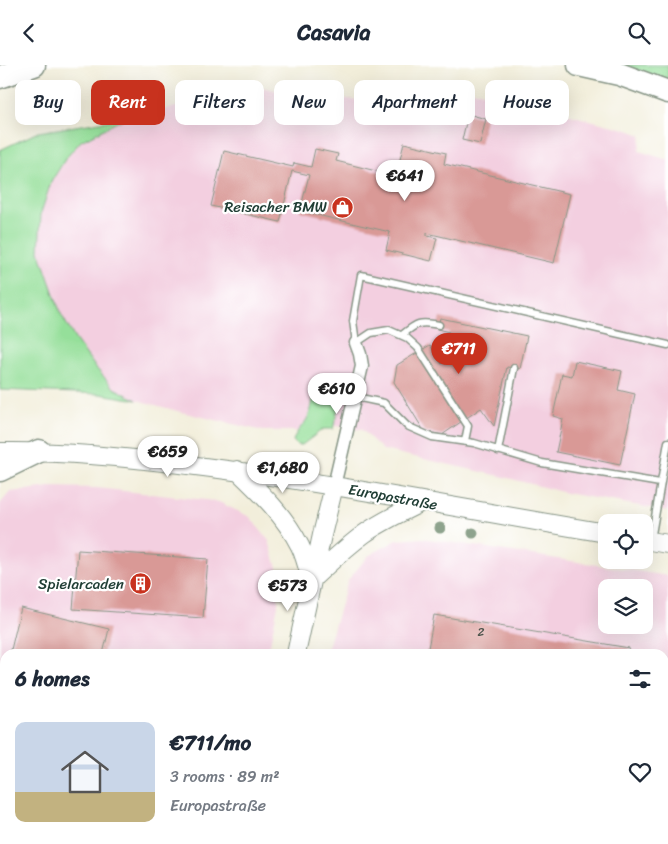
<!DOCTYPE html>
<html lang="en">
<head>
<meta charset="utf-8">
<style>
	body { margin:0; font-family:Sriracha,sans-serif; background:#f2f2f3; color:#1f2937; height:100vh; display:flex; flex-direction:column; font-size:19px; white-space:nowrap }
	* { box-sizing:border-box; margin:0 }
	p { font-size:16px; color:#747a83 }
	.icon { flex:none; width:28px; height:28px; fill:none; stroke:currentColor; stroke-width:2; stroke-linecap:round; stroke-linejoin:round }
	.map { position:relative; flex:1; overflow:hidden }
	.side { position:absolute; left:0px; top:584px; width:669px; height:196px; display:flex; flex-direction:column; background:#fff; border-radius:15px 15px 0 0; box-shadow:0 5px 20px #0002 }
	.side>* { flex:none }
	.top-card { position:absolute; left:15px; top:15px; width:639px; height:45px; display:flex; gap:10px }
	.controls { position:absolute; left:598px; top:449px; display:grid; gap:10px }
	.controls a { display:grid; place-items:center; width:55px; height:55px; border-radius:10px; background:#fff; box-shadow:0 5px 20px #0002; font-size:25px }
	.price { position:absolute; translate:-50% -42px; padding:0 11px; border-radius:18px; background:#fff; color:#222; font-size:16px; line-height:32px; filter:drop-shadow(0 1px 2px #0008) }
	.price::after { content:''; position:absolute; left:50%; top:30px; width:15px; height:11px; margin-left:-8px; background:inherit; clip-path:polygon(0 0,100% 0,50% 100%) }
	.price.current { background:#c8321e; color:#fff }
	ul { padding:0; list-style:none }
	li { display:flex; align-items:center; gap:15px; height:125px; padding:0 15px }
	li+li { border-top:1px solid #e0e1e3 }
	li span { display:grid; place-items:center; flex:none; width:140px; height:100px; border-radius:10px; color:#555 }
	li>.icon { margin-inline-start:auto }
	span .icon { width:60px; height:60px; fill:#fffc; stroke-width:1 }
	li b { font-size:21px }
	h2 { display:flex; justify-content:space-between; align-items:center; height:60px; padding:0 15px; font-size:21px }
	.chip { padding:0 18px; border-radius:10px; background:#fff; box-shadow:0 5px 20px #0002; font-size:18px; line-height:45px }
	.chip.current { background:#c8321e; color:#fff }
	header { display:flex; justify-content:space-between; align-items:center; height:65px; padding:0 15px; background:#fff; font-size:22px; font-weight:700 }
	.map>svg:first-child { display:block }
	.built { fill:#f3cfe0; fill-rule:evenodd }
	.industrial { fill:#cfbdcf }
	.green { fill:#95df9a; stroke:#5a8e67 }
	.building { fill:#d99996 }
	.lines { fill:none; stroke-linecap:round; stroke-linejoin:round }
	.lane-casing { stroke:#889687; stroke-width:9 }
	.street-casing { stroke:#889687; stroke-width:15 }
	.secondary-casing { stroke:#889687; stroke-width:20 }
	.highway-casing { stroke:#889687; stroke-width:25 }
	.lane { stroke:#fff; stroke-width:6 }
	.street { stroke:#fff; stroke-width:12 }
	.secondary { stroke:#fff; stroke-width:18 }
	.highway { stroke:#fff; stroke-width:22 }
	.tree { fill:#8ea38d }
	.labels { text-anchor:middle; stroke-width:4.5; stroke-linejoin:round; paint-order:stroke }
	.number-label { font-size:12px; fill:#4e544c }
	.poi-label { font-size:15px; fill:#1f3d34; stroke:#fff; text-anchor:end }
	.street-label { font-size:15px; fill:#1f3d34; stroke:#fff }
</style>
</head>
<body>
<header><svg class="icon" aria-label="back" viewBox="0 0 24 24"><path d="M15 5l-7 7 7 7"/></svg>Casavia<svg class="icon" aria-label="search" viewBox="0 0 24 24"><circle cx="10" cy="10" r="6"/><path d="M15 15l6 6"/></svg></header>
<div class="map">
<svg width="668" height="779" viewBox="0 0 668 779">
	<rect width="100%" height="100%" fill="#fff"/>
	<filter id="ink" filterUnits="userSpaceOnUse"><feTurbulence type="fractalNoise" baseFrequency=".02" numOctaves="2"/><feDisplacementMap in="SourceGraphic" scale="10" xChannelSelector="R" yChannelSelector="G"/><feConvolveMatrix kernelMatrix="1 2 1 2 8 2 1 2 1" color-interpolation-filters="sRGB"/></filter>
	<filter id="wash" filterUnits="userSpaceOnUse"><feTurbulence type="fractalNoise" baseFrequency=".0096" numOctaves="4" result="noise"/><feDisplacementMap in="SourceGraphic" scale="20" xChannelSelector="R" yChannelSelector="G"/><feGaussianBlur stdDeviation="1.12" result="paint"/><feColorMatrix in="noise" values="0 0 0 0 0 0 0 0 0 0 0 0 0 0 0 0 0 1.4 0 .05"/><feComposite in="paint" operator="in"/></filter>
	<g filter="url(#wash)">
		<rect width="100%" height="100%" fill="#f2eeda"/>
		<path class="built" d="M244,18l55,13 111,7 12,-20 45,6 158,40 16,6 -2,16 29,9v351l-102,-18 -66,-17 -117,-26 -21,-20 -33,-5 -22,6h-44l-82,-19 -44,-12 -23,-12 -18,-20 -21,-29 -14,-25 -22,-63 2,-38 10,-31 15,-24 15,-17 19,-12 25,-11 60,-13 -2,-17z
			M50,422l47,1 109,12 13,2 31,15 19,24 10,33 -1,31 -10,49h-263v89l-5,-1v-238l10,-12z
			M423,473l245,38v268h-158l-21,-4h175v-186h-338l22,-74 20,-24 29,-16zM606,522h38v38h-38z"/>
		<path class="industrial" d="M0,687l5,2v86h217l-1,4h-221z"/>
		<path class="green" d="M613,0h55v17z
			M125,53l-44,23 -15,17 -15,24 -10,31 -2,38 22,63 14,25 21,29 18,20 23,12 -37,-6 -100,-4v-240l38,-18z
			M327,313l7,1 6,5 2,9 -9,36h-10l-21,16h-5l-4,-4c3,-11 11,-15 15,-24 8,-15 1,-30 19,-39z"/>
		<g id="blocks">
			<path class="building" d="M468,49l18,5 -6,25 -18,-4z
				M404,78l42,10 -2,11 126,30 -16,69 -127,-30v3l10,2 -6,23 -45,-11 4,-18 -90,-21 9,-36 -17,-4 -12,51 -69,-16 13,-55 69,16 1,-4 17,4 4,-18 23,5 -2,7 60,15z
				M440,253l87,18 -7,33 -13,-2 -13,59 -13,-18 -39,27 -18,-4 -30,-49 3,-17 33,-20 12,19 7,-32 -12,-3z
				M575,296l47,10 -4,19 17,4 -15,71 -64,-13 7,-33 -10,-3 9,-42 10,2z
				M78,485l130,9 -5,59 -130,-9z
				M21,543l88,21 -6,25h-93z
				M434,550l195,33 -1,6h-201z
				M4,615h1v36l-5,-1v-17z
				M664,679l4,1v41l-4,-1z
				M664,746h4v33h-21l-17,-3 34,-1z"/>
		</g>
	</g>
	<g filter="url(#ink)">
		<use href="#blocks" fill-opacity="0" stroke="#889687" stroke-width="1"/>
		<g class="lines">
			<defs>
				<path id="lane" d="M402,270c15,-12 17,-14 37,-10
					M356,332l28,6 23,23 25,11 42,6 68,20 118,20
					M465,376l3,-15 -50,-78 -11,-10 -18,-8 -18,3 -15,10 -3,-22 8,-46 307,70
					M498,386l16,-83
					M651,475l17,-98"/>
				<path id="street" d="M334,421l28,-120 -2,-12 -4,-11
					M421,775l22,4"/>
				<path id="secondary" d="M0,387c63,-1 126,5 188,13 140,17 279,45 418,68
					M237,405c24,23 48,46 63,76 5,10 8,23 11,34
					M644,475l24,4
					M311,515c17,-16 34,-32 53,-46 18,-13 38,-22 58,-32
					M296,589l26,-119 12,-49
					M255,779l1,-4"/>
				<path id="highway" d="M579,0l40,9 49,18
					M0,12l34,-12
					M0,405l39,-19"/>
			</defs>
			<use href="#lane" class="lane-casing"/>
			<use href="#street" class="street-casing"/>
			<use href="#secondary" class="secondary-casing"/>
			<use href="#highway" class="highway-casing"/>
			<use href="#lane" class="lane"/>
			<use href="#street" class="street"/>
			<use href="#secondary" class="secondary"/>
			<use href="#highway" class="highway"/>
		</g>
		<g class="tree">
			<circle cx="440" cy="463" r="5.5"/>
			<circle cx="473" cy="468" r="5.5"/>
		</g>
	</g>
	<defs>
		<symbol id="shop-disc" viewBox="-11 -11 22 22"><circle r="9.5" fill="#c8321e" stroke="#fff"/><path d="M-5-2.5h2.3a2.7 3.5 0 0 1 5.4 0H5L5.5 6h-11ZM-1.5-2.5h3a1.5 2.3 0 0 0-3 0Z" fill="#fff"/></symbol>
		<symbol id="building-disc" viewBox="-11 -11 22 22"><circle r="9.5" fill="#c8321e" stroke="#fff"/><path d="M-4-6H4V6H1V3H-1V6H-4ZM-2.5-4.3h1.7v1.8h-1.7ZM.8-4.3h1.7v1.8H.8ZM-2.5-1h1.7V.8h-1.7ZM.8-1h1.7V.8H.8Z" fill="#fff"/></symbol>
	</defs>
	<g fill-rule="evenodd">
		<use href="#shop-disc" x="330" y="130" width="25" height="25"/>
		<use href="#building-disc" x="128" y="506" width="25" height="25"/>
	</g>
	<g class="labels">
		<g class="number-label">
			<text x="481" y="571">2</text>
		</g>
		<g class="poi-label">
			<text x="327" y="147">Reisacher BMW</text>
			<text x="124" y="524">Spielarcaden</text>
		</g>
		<g class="street-label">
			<text transform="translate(393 432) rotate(10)" y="5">Europastraße</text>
		</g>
	</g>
</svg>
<div class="controls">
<a><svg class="icon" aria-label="locate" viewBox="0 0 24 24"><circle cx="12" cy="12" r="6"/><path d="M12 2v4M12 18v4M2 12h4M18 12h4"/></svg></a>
<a><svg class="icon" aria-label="layers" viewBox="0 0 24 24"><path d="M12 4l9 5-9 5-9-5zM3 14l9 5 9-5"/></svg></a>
</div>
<b class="price" style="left:405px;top:137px">€641</b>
<b class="price current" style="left:459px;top:310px">€711</b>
<b class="price" style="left:337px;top:350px">€610</b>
<b class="price" style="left:168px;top:413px">€659</b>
<b class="price" style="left:283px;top:429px">€1,680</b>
<b class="price" style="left:288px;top:547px">€573</b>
<div class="top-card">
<a class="chip">Buy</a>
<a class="chip current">Rent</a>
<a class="chip">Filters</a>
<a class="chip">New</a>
<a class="chip">Apartment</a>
<a class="chip">House</a>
</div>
<section class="side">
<h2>6 homes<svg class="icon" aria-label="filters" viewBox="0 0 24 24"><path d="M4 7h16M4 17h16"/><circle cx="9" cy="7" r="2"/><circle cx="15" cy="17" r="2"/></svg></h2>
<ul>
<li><span style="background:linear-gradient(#c9d6e8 70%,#c2b280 0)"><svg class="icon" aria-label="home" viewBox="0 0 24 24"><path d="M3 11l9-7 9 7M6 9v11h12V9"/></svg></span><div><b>€711/mo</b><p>3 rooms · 89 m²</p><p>Europastraße</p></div><svg class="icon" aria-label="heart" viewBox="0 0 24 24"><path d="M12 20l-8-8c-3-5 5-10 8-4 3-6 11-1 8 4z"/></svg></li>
</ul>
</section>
</div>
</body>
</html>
